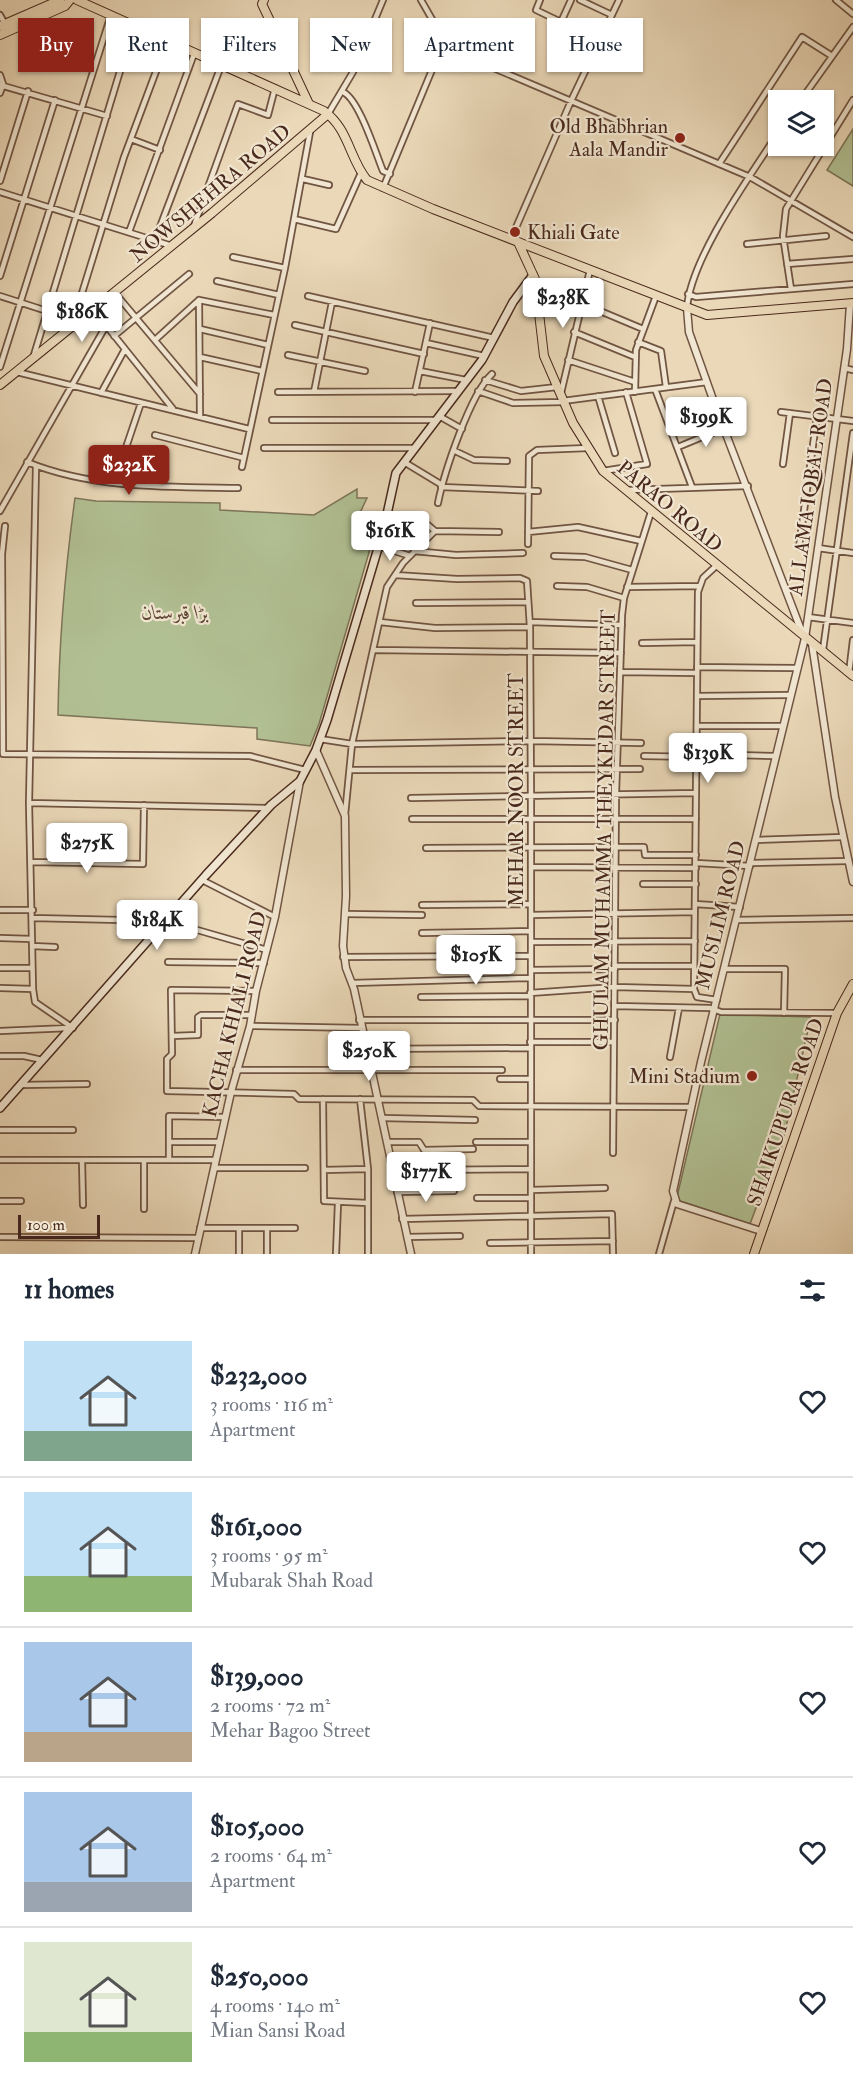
<!DOCTYPE html>
<html lang="en">
<head>
<meta charset="utf-8">
<style>
	body { margin:0; font-family:"IM FELL Double Pica",Amiri,serif; background:#f6f6f7; color:#1f2937; height:100vh; display:flex; flex-direction:column; font-size:22px; white-space:nowrap }
	* { box-sizing:border-box; margin:0 }
	p { font-size:20px; color:#747a83 }
	.icon { flex:none; width:33px; height:33px; fill:none; stroke:currentColor; stroke-width:2; stroke-linecap:round; stroke-linejoin:round }
	.map { position:relative; height:1254px; overflow:hidden }
	.drawer { display:flex; flex-direction:column; background:#fff; flex:1 }
	.drawer>* { flex:none }
	.banner { position:absolute; left:18px; top:18px; width:818px; height:54px; display:flex; gap:12px }
	.buttons { position:absolute; left:768px; top:90px; display:grid; gap:12px }
	.buttons a { display:grid; place-items:center; width:66px; height:66px; border-radius:0px; background:#fff; box-shadow:0 2px 4px #0004; font-size:30px }
	.scale { position:absolute; left:18px; bottom:15px; width:82px; box-sizing:border-box; padding-left:6px; border:3px solid #49291c; border-top:0; font-size:16px; line-height:21px; white-space:nowrap; color:#49291c; -webkit-text-stroke:4px #f1e6d1; paint-order:stroke }
	.price { position:absolute; translate:-50% -51px; padding:0 14px; border-radius:6px; background:#fff; color:#222; font-size:20px; line-height:39px; filter:drop-shadow(0 2px 3px #0008) }
	.price::after { content:''; position:absolute; left:50%; top:36px; width:18px; height:14px; margin-left:-9px; background:inherit; clip-path:polygon(0 0,100% 0,50% 100%) }
	.price.current { background:#8f2418; color:#fff }
	ul { padding:0; list-style:none }
	li { display:flex; align-items:center; gap:18px; height:150px; padding:0 24px }
	li+li { border-top:2px solid #e0e1e3 }
	li span { display:grid; place-items:center; flex:none; width:168px; height:120px; border-radius:0px; color:#555 }
	li>.icon { margin-inline-start:auto }
	span .icon { width:72px; height:72px; fill:#fffc; stroke-width:1 }
	li b { font-size:26px }
	h2 { display:flex; justify-content:space-between; align-items:center; height:72px; padding:0 24px; font-size:26px }
	.tag { padding:0 21px; border-radius:0px; background:#fff; box-shadow:0 2px 4px #0004; font-size:21px; line-height:54px }
	.tag.current { background:#8f2418; color:#fff }
	.map>svg:first-child { display:block }
	.green { fill:#b1c093; stroke:#7d7458; stroke-width:1.5 }
	.lines { fill:none; stroke-linecap:round; stroke-linejoin:round }
	.minor-casing { stroke:#715543; stroke-width:8 }
	.tertiary-casing { stroke:#715543; stroke-width:9 }
	.secondary-casing { stroke:#49291c; stroke-width:10 }
	.primary-casing { stroke:#49291c; stroke-width:10 }
	.minor { stroke:#f1e6d1; stroke-width:4.5 }
	.tertiary { stroke:#f1e6d1; stroke-width:6 }
	.secondary { stroke:#f1e6d1; stroke-width:7 }
	.primary { stroke:#ead8b8; stroke-width:8 }
	.poi-dot { fill:#8f2418; stroke:#f1e6d1; stroke-width:2 }
	.labels { text-anchor:middle; stroke-width:4.5; stroke-linejoin:round; paint-order:stroke }
	.poi-label { font-size:20px; fill:#49291c; stroke:#f1e6d1; text-anchor:end }
	.street-label { font-size:20px; fill:#49291c; stroke:#f1e6d1 }
	.park-label { font-size:20px; font-style:italic; fill:#5e4734; stroke:#f1e6d1 }
</style>
</head>
<body>
<div class="map">
<svg width="853" height="1254" viewBox="0 0 853 1254">
	<rect width="100%" height="100%" fill="#ead8b8"/>
	<filter id="stains"><feTurbulence type="fractalNoise" baseFrequency=".00333" numOctaves="4"/><feColorMatrix values="0 0 0 0 .2 0 0 0 0 .09 0 0 0 0 .02 0 0 0 .5 -.17"/></filter>
	<radialGradient id="worn" r=".72"><stop offset=".6" stop-color="#630" stop-opacity="0"/><stop offset="1" stop-color="#630" stop-opacity=".3"/></radialGradient>
	<path class="green" d="M853,129v57l-26,-16z
		M357,489v9h10l-10,21 20,6 -58,199 -9,22 -53,-7v-11l-199,-13c1,-73 7,-145 17,-217l21,3 124,2v7l94,5z
		M720,1014l91,3 -30,132h-3l-28,75 -70,-23 -3,-4z"/>
	<g class="lines">
		<defs>
			<path id="minor" d="M421,0l28,49 301,128 103,60
				M540,0l-4,10 25,12 10,-22
				M580,0l32,15
				M836,0l17,14
				M0,15l5,9
				M0,75l3,9 -3,9
				M0,85l107,31
				M343,92c16,7 33,62 40,79l7,3
				M801,100l52,-73
				M328,114l25,-42 30,-72
				M131,139l29,11
				M719,164l83,-127 30,19
				M303,179l26,6
				M0,181l28,-90
				M383,188l61,-147
				M0,192l172,54
				M294,219l42,10 25,-56
				M194,226l44,-122 30,11 7,-27
				M129,232l65,-178
				M511,239l60,-138 48,-101
				M155,240l66,-174
				M747,244l79,-8
				M233,257l52,11
				M787,264l66,-5
				M0,276l55,-176
				M217,281l62,14
				M791,289l-8,-53 3,-27 67,-109
				M115,293l85,101
				M688,294l8,3 157,-13
				M0,296l75,24
				M308,296l186,42
				M199,300l75,15
				M581,303l62,26
				M687,307c5,-51 63,-131 91,-174
				M74,319l50,-162 43,-115
				M105,324l68,85
				M295,325l129,29
				M200,329l68,16
				M574,332l61,25
				M114,336l75,-62
				M155,340l44,-40 1,117
				M638,342l23,9 5,36
				M426,343l58,13
				M34,355l100,-330
				M288,355l77,16
				M200,357l62,14
				M568,360l67,22
				M0,367l111,-352
				M844,368l9,2
				M420,371l46,9
				M17,372l232,57
				M485,380l36,11 36,-4
				M655,389l37,98
				M478,391l35,12 51,-1
				M278,392l179,-1
				M314,392l18,-90
				M415,392l15,-69
				M635,392l1,-42 20,-54
				M101,393l24,-44
				M561,393l29,-123
				M598,396l17,57
				M563,401l144,-19
				M781,412l72,9
				M439,416l23,13
				M272,420h164
				M155,435l89,23
				M678,447l46,-19
				M264,448h151
				M455,451l19,9 33,1
				M27,462c66,27 141,25 211,26
				M404,462l38,23
				M783,464l7,-51
				M36,466l-7,337 4,186 2,13 38,26
				M242,467l43,-199 25,-136
				M603,471l44,-7 -21,-72
				M114,483l27,-80
				M441,487l97,4
				M628,490l120,-4
				M438,503c6,-30 32,-109 54,-129
				M0,511l103,-180 7,-18 -4,-12
				M386,522l42,3 7,6 64,1
				M5,526l-3,28 1,200 247,2 55,14
				M528,532l50,-5 63,14
				M528,544l1,-88 8,-6 51,-2
				M379,546l31,10
				M799,547l18,-131
				M818,548l35,5
				M414,551l42,4 67,-2
				M554,556l31,1 47,13
				M716,566l-13,12 -5,14 -4,397 3,8 20,3
				M395,575l62,4 63,-1 7,3 3,46 1,171v456
				M557,586l30,1 37,11
				M627,587l73,-1
				M416,603l112,-1
				M808,617l45,6
				M380,622l55,6 95,-1
				M530,622l92,3
				M642,643l55,-1
				M375,650l246,3
				M823,650l30,-217
				M697,667l100,1
				M621,672l76,1
				M849,673l4,-33
				M697,696l93,-1
				M697,726h85
				M320,739l32,5 179,-3 110,2
				M696,754l79,2
				M644,756l52,1
				M350,770l290,-1
				M411,798l285,-5
				M29,803l239,5
				M345,815l7,-71 35,-157 16,-24 32,-32
				M412,819h284
				M756,840l87,-3
				M426,848l218,-1 1,8h51
				M32,862l111,2 1,-59
				M696,863l54,3
				M751,863l98,-2
				M531,867l165,1
				M202,880l73,37
				M643,884h53
				M695,904l45,3
				M422,905l109,-1
				M0,910h33
				M345,914l77,1
				M531,915l164,-3
				M32,918l134,3 101,29
				M736,920l117,-2
				M422,933l109,-2
				M0,938l32,1
				M531,942l164,-1
				M32,946l23,1
				M343,957l188,-1
				M168,962l96,1
				M615,966h79
				M0,968h32
				M724,969h61l-1,44
				M531,970l84,-1
				M352,983l178,-5
				M0,988l33,1
				M256,991l-85,-1 1,64 -5,5v32l127,3 5,5 174,1 6,6 212,1
				M530,993l85,-6 79,2
				M421,997l109,-1
				M615,1006l95,2 11,4 116,1
				M359,1020h256
				M250,1026l111,2
				M0,1031l69,-3
				M172,1036l26,-1v-18l3,-2h51
				M530,1042h84
				M366,1049l164,-1
				M0,1056h24l18,4
				M670,1057l9,-49
				M236,1070h266
				M500,1079h30
				M20,1085l67,-1
				M323,1099l1,102 44,2
				M360,1099l8,70v85
				M382,1118l93,2
				M0,1130h73
				M169,1142h51
				M387,1142h32l5,8 49,-1
				M476,1142h55
				M613,1153l3,-359 6,-179 2,-17 27,-86
				M0,1160h216
				M82,1160l1,45
				M144,1160v49
				M169,1160v-44l56,1
				M215,1168h90
				M324,1170l44,-1
				M420,1170l111,-1
				M531,1190l74,-2
				M397,1192l57,-1
				M477,1198h54
				M0,1201h21
				M402,1219l210,-5 1,40
				M200,1228h95
				M239,1229v25
				M0,1237l198,1
				M407,1237l53,-1
				M490,1243l123,-2
				M267,1254v-26
				M336,1254l2,-51
				M659,1254l15,-53"/>
			<path id="tertiary" d="M687,308l2,24 27,76 87,227
				M812,644l23,153 18,85
				M316,750l29,66 1,80 -3,50 3,22 8,21 57,265
				M761,1231l-84,-27 -4,-13 28,-129 104,-424 42,-289 3,-45
				M195,1254l36,-162 19,-66 6,-35 19,-74 25,-136"/>
			<path id="secondary" d="M0,1108l206,-233 65,-70 29,-24 16,-31 11,-30 57,-192 12,-55 86,-113 31,-58 20,-27"/>
			<path id="primary" d="M77,0l247,111c25,18 25,47 43,69l66,29 274,106 146,-12
				M264,0l-2,4 47,100
				M0,26l60,-26
				M0,35l65,-29 5,-6
				M518,242l17,37 9,77 29,67 30,48 250,205
				M0,385l212,-172 116,-99
				M754,1254l83,-241 16,-29"/>
		</defs>
		<use href="#minor" class="minor-casing"/>
		<use href="#tertiary" class="tertiary-casing"/>
		<use href="#secondary" class="secondary-casing"/>
		<use href="#primary" class="primary-casing"/>
		<use href="#minor" class="minor"/>
		<use href="#tertiary" class="tertiary"/>
		<use href="#secondary" class="secondary"/>
		<use href="#primary" class="primary"/>
	</g>
	<g class="poi-dot">
		<circle cx="680" cy="138" r="6"/>
		<circle cx="515" cy="232" r="6"/>
		<circle cx="752" cy="1076" r="6"/>
	</g>
	<g class="labels">
		<g class="poi-label">
			<text x="668" y="133">Old Bhabhrian<tspan x="668" dy="23">Aala Mandir</tspan></text>
			<text x="527" y="239" text-anchor="start">Khiali Gate</text>
			<text x="740" y="1083">Mini Stadium</text>
		</g>
		<g class="street-label">
			<text transform="translate(210 193) rotate(-40)" y="7">NOWSHEHRA ROAD</text>
			<text transform="translate(810 487) rotate(-82)" y="7">ALLAMA IQBAL ROAD</text>
			<text transform="translate(670 506) rotate(40)" y="7">PARAO ROAD</text>
			<text transform="translate(516 790) rotate(-90)" y="7">MEHAR NOOR STREET</text>
			<text transform="translate(604 830) rotate(-89)" y="7">GHULAM MUHAMMA THEYKEDAR STREET</text>
			<text transform="translate(720 915) rotate(-76)" y="7">MUSLIM ROAD</text>
			<text transform="translate(234 1014) rotate(-76)" y="7">KACHA KHIALI ROAD</text>
			<text transform="translate(785 1112) rotate(-71)" y="7">SHAIKUPURA ROAD</text>
		</g>
		<g class="park-label">
			<text x="175" y="619">بڑا قبرستان</text>
		</g>
	</g>
	<rect width="100%" height="100%" filter="url(#stains)"/>
	<rect width="100%" height="100%" fill="url(#worn)"/>
</svg>
<div class="buttons">
<a><svg class="icon" aria-label="layers" viewBox="0 0 24 24"><path d="M12 4l9 5-9 5-9-5zM3 14l9 5 9-5"/></svg></a>
</div>
<div class="scale">100 m</div>
<b class="price" style="left:563px;top:329px">$238K</b>
<b class="price" style="left:82px;top:343px">$186K</b>
<b class="price" style="left:706px;top:448px">$199K</b>
<b class="price current" style="left:129px;top:496px">$232K</b>
<b class="price" style="left:390px;top:562px">$161K</b>
<b class="price" style="left:708px;top:784px">$139K</b>
<b class="price" style="left:87px;top:874px">$275K</b>
<b class="price" style="left:157px;top:951px">$184K</b>
<b class="price" style="left:476px;top:986px">$105K</b>
<b class="price" style="left:369px;top:1082px">$250K</b>
<b class="price" style="left:426px;top:1203px">$177K</b>
<div class="banner">
<a class="tag current">Buy</a>
<a class="tag">Rent</a>
<a class="tag">Filters</a>
<a class="tag">New</a>
<a class="tag">Apartment</a>
<a class="tag">House</a>
</div>
</div>
<section class="drawer">
<h2>11 homes<svg class="icon" aria-label="filters" viewBox="0 0 24 24"><path d="M4 7h16M4 17h16"/><circle cx="9" cy="7" r="2"/><circle cx="15" cy="17" r="2"/></svg></h2>
<ul>
<li><span style="background:linear-gradient(#bfe0f5 75%,#7fa58c 0)"><svg class="icon" aria-label="home" viewBox="0 0 24 24"><path d="M3 11l9-7 9 7M6 9v11h12V9"/></svg></span><div><b>$232,000</b><p>3 rooms · 116 m²</p><p>Apartment</p></div><svg class="icon" aria-label="heart" viewBox="0 0 24 24"><path d="M12 20l-8-8c-3-5 5-10 8-4 3-6 11-1 8 4z"/></svg></li>
<li><span style="background:linear-gradient(#bfe0f5 70%,#8fb573 0)"><svg class="icon" aria-label="home" viewBox="0 0 24 24"><path d="M3 11l9-7 9 7M6 9v11h12V9"/></svg></span><div><b>$161,000</b><p>3 rooms · 95 m²</p><p>Mubarak Shah Road</p></div><svg class="icon" aria-label="heart" viewBox="0 0 24 24"><path d="M12 20l-8-8c-3-5 5-10 8-4 3-6 11-1 8 4z"/></svg></li>
<li><span style="background:linear-gradient(#a9c7e8 75%,#b9a48a 0)"><svg class="icon" aria-label="home" viewBox="0 0 24 24"><path d="M3 11l9-7 9 7M6 9v11h12V9"/></svg></span><div><b>$139,000</b><p>2 rooms · 72 m²</p><p>Mehar Bagoo Street</p></div><svg class="icon" aria-label="heart" viewBox="0 0 24 24"><path d="M12 20l-8-8c-3-5 5-10 8-4 3-6 11-1 8 4z"/></svg></li>
<li><span style="background:linear-gradient(#a9c7e8 75%,#9aa5b1 0)"><svg class="icon" aria-label="home" viewBox="0 0 24 24"><path d="M3 11l9-7 9 7M6 9v11h12V9"/></svg></span><div><b>$105,000</b><p>2 rooms · 64 m²</p><p>Apartment</p></div><svg class="icon" aria-label="heart" viewBox="0 0 24 24"><path d="M12 20l-8-8c-3-5 5-10 8-4 3-6 11-1 8 4z"/></svg></li>
<li><span style="background:linear-gradient(#dfe7d0 75%,#8fb573 0)"><svg class="icon" aria-label="home" viewBox="0 0 24 24"><path d="M3 11l9-7 9 7M6 9v11h12V9"/></svg></span><div><b>$250,000</b><p>4 rooms · 140 m²</p><p>Mian Sansi Road</p></div><svg class="icon" aria-label="heart" viewBox="0 0 24 24"><path d="M12 20l-8-8c-3-5 5-10 8-4 3-6 11-1 8 4z"/></svg></li>
</ul>
</section>
</body>
</html>
